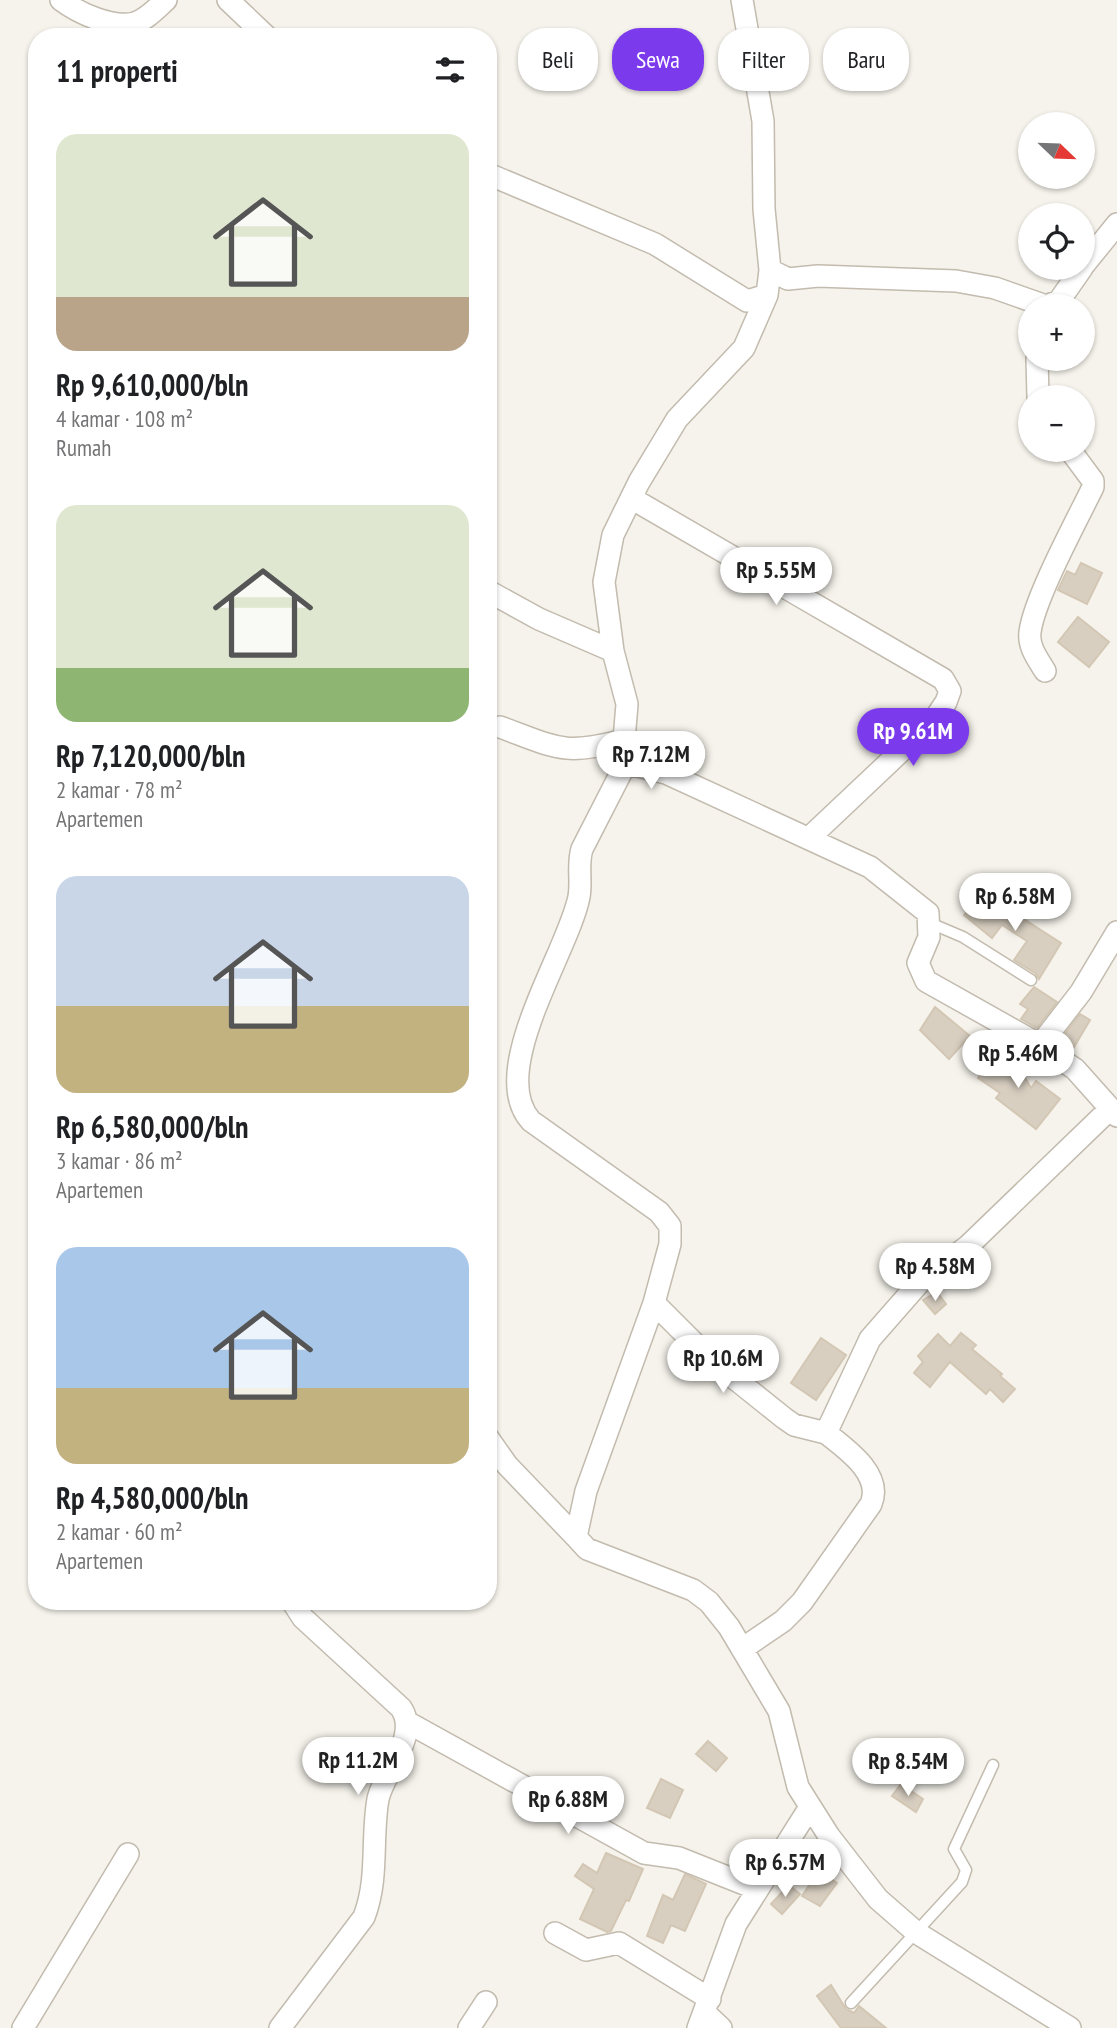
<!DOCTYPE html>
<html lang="id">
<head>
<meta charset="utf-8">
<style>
	body { margin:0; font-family:"PT Sans Narrow",sans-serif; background:#f2f2f2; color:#202124; height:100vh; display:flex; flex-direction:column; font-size:26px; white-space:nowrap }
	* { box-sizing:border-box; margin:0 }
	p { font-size:23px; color:#757577 }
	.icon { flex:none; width:38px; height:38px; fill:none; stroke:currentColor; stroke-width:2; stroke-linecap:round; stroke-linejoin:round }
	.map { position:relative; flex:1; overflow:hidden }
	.drawer { position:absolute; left:28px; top:28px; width:469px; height:1582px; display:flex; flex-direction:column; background:#fff; border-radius:28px; box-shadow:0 2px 5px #0004 }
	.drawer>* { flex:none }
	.hud { position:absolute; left:518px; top:28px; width:494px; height:63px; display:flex; gap:14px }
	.needle { width:46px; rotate:113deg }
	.buttons { position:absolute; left:1018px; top:112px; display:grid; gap:14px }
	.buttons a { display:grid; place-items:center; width:77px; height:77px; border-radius:50%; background:#fff; box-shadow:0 2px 5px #0004; font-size:35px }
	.price { position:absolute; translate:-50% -60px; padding:0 16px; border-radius:24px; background:#fff; color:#222; font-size:23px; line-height:46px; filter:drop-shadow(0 2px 4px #0008) }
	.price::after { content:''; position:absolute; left:50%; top:42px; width:21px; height:16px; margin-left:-10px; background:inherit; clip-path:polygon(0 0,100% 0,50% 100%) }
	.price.current { background:#7c3aed; color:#fff }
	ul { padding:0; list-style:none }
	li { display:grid; align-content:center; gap:14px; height:371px; padding:0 28px }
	li span { display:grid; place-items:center; height:217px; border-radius:21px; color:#555 }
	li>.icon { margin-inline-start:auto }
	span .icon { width:126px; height:126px; fill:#fffc; stroke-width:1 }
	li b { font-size:30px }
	h2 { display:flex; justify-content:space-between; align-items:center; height:84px; padding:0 28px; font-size:30px }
	.pill { padding:0 24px; border-radius:28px; background:#fff; box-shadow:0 2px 5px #0004; font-size:24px; line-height:63px }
	.pill.current { background:#7c3aed; color:#fff }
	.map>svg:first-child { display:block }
	.building { fill:#d8cfc1; stroke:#d3c7b4; stroke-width:2 }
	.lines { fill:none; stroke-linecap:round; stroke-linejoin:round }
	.service-casing { stroke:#c2bbae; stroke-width:13 }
	.minor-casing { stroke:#c2bbae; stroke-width:24 }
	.service { stroke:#fff; stroke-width:10 }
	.minor { stroke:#fff; stroke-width:21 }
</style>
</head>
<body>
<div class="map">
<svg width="1117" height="2028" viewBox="0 0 1117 2028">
	<rect width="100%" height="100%" fill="#f6f3ec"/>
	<path class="building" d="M1081,563l21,10 -15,31 -29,-14 9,-19 8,4z
		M1078,617l31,25 -20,25 -31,-25z
		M984,891l32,27 3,-2 42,27 -22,36 -4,-6 -21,-13 13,-19 -25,-16 -10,13 -28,-23z
		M1034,987l23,15 -20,26 -16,-9 7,-10 -8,-5z
		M935,1007l35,29 -21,23 -29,-29z
		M1080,1014l10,6 -16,27 -13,-8z
		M997,1049l18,12 16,27 5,-7 24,18 -24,30 -40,-31 4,-5 -22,-15z
		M937,1292l9,12 -11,10 -12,-14z
		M961,1333l15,12 -4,4 30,25 -2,2 15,13 -12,13 -13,-13 -4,5 -36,-32 -20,25 -16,-14 9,-11 -5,-6 20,-22 12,12z
		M821,1338l25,17 -30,45 -25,-17z
		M708,1741l19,17 -11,13 -20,-17z
		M661,1779l22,11 -13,28 -23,-10z
		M901,1784l22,15 -7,13 -24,-16z
		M606,1853l37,16 -14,32 -3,-1 -15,31 -4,1 -27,-13 14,-30 -19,-13 8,-12 14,9z
		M819,1871l18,12 -17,23 -18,-10z
		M685,1874l21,10 -21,47 -14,-6 -8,18 -16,-7 16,-41 10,5z
		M789,1885l11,9 -18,20 -11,-10z
		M831,1985l15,24 8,4 5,-7 27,22h-45l-24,-32z"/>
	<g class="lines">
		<defs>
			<path id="service" d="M930,923l33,14 68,43
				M851,2003l111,-121 4,-12 -12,-21 39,-84"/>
			<path id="minor" d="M61,0c17,13 52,29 74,23 12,-4 22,-15 31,-23
				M228,0l39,37
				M742,0l21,121 1,88 6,61 -3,25 -23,53 -67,71 -38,63 -26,53 -9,47 9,69 14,53 -3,36 2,23 40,10 204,94 58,46 1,24 -11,26 8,18 105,59 44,29 42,47
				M488,174l167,70 92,57 20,-6
				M1083,266l34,-42
				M770,270l18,9 30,-3 138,5 39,7 51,18 13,-5 23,-33
				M1037,359l1,38
				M631,498l312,181 7,12 -4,11 -12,18 -125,118
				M488,591l51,28 74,32
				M1045,671c-7,-12 -17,-24 -15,-39 4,-33 47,-112 63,-145v-6l-23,-31
				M500,727c57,21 64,29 124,13
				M626,763l-44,86c-5,16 0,31 -3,48 -11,55 -93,175 -48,224l128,91 11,14v18l-16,59 -68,188 -10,46 11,12 106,41 16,12 20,25 50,84 19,76 31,49 49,63 39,34 153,95
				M1040,1045l41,-53 36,-60
				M654,1303l55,55 75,60 10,7 32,8
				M488,1438l19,27 69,72
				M742,1649l41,-28 19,-19 69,-98c12,-29 -23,-54 -45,-71l44,-94 49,-56 49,-37 142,-137
				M407,1722l237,131 35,5 78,31
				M555,1933l31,17 33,-7 91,56
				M705,2013l16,15
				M23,2028l105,-174
				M280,2028l84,-111c15,-39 7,-78 14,-118 6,-28 42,-63 23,-91l-98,-90 -11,-17
				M469,2028l17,-26
				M698,2028l38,-104 74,-117"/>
		</defs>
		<use href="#service" class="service-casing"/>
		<use href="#minor" class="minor-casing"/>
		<use href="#service" class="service"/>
		<use href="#minor" class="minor"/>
	</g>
</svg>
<div class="buttons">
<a><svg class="needle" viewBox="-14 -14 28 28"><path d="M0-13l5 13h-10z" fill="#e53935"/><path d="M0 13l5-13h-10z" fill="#757577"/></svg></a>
<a><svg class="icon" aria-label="locate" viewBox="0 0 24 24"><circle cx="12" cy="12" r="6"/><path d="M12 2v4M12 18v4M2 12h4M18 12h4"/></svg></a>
<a>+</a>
<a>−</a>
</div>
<b class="price" style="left:776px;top:607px">Rp 5.55M</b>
<b class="price current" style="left:913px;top:768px">Rp 9.61M</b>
<b class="price" style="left:651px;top:791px">Rp 7.12M</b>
<b class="price" style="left:1015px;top:933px">Rp 6.58M</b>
<b class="price" style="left:1018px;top:1090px">Rp 5.46M</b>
<b class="price" style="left:935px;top:1303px">Rp 4.58M</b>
<b class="price" style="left:723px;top:1395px">Rp 10.6M</b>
<b class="price" style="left:358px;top:1797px">Rp 11.2M</b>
<b class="price" style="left:908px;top:1798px">Rp 8.54M</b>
<b class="price" style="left:568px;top:1836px">Rp 6.88M</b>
<b class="price" style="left:785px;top:1899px">Rp 6.57M</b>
<div class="hud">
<a class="pill">Beli</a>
<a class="pill current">Sewa</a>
<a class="pill">Filter</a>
<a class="pill">Baru</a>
</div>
<section class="drawer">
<h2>11 properti<svg class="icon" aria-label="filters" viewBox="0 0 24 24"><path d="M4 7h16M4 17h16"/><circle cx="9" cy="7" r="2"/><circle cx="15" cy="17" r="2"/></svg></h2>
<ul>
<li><span style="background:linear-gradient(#dfe7d0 75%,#b9a48a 0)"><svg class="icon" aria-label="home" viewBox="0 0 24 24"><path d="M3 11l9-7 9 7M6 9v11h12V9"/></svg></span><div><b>Rp 9,610,000/bln</b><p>4 kamar · 108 m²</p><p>Rumah</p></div></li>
<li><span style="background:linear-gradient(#dfe7d0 75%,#8fb573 0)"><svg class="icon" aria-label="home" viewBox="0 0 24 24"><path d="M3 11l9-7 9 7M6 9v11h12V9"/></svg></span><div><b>Rp 7,120,000/bln</b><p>2 kamar · 78 m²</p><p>Apartemen</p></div></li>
<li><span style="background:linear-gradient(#c9d6e8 60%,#c2b280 0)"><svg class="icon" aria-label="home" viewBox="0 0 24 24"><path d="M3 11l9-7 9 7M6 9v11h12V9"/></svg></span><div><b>Rp 6,580,000/bln</b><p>3 kamar · 86 m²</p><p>Apartemen</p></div></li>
<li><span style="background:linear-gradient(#a9c7e8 65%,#c2b280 0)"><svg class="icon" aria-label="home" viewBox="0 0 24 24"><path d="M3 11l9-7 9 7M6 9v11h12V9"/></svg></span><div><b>Rp 4,580,000/bln</b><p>2 kamar · 60 m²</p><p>Apartemen</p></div></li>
</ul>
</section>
</div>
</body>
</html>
